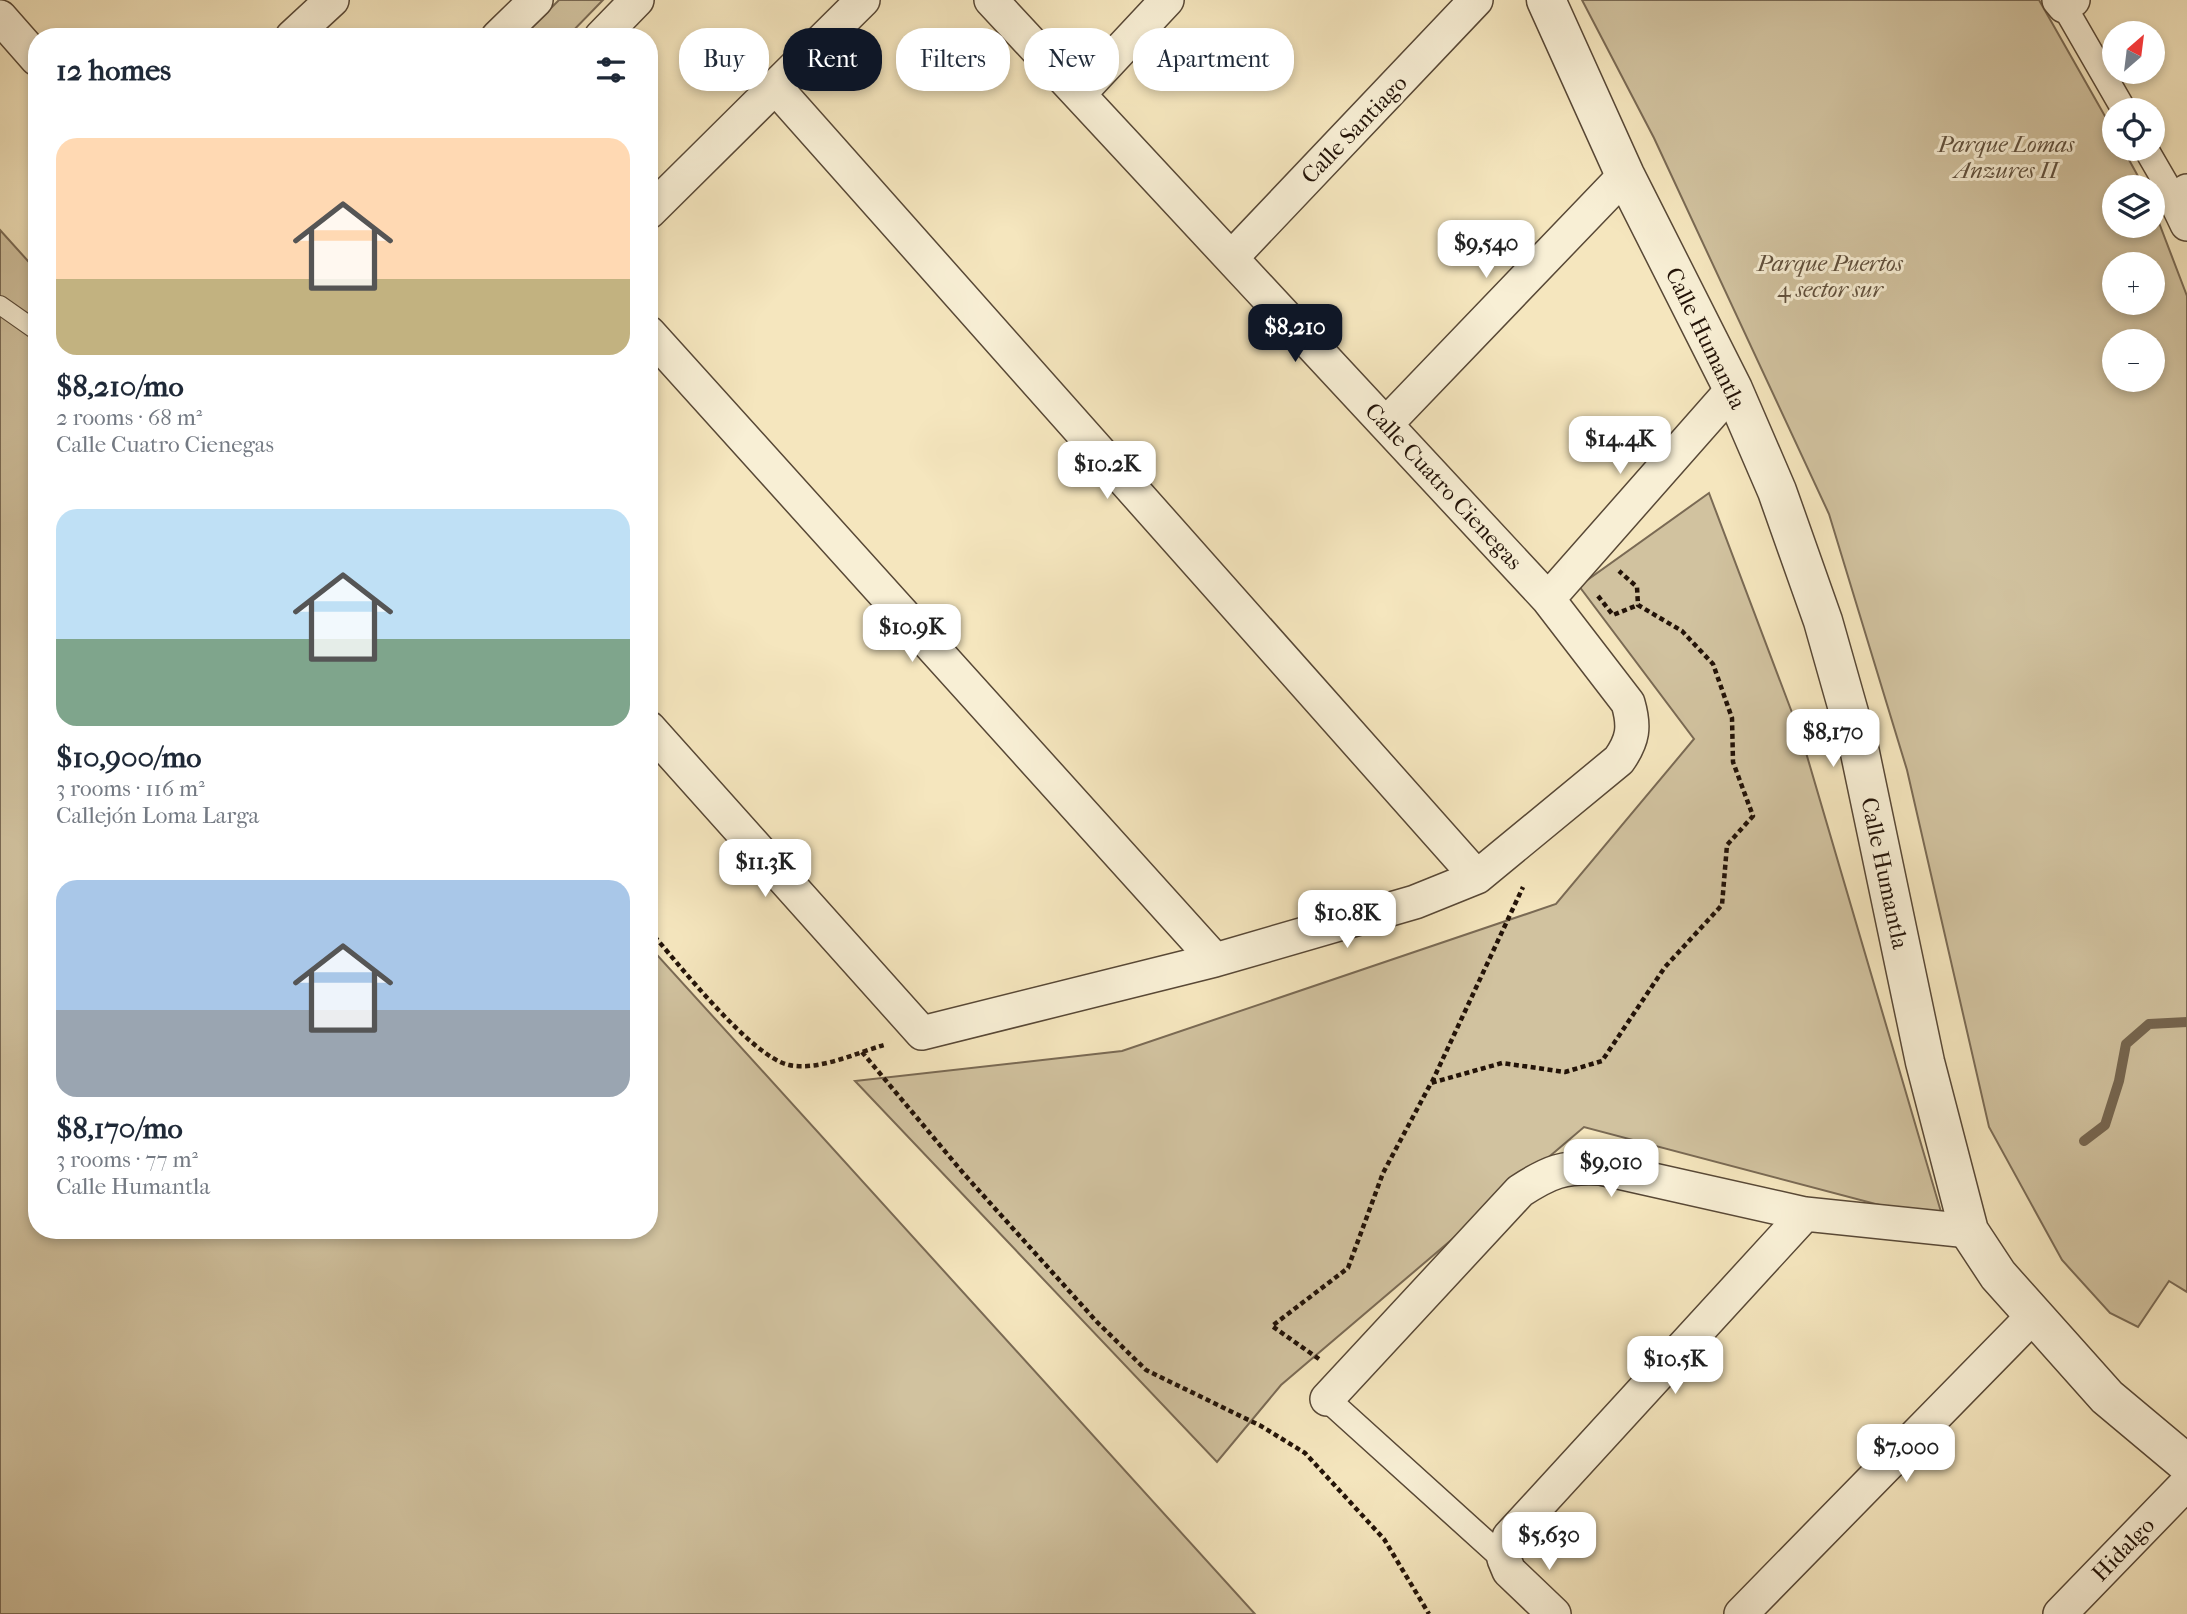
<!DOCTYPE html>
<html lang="en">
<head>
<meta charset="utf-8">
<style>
	body { margin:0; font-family:"IM FELL French Canon",serif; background:#f2f2f3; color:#1f2937; height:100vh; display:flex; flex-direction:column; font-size:26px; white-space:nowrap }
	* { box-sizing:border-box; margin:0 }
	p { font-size:23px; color:#747a83 }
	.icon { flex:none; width:38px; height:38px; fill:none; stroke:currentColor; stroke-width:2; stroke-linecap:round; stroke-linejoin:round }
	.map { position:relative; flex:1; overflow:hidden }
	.side { position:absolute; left:28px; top:28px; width:630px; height:1211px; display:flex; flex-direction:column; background:#fff; border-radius:28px; box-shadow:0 4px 10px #0003 }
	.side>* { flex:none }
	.hud { position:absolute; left:679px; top:28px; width:665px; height:63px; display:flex; gap:14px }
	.needle { width:46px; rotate:28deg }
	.buttons { position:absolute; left:2102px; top:21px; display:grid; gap:14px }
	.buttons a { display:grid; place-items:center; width:63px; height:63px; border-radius:50%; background:#fff; box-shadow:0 4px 10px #0003; font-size:35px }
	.price { position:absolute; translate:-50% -60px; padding:0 16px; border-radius:14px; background:#fff; color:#222; font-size:23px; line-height:46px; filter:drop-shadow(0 2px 4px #0008) }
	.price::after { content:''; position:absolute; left:50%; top:42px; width:21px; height:16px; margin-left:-10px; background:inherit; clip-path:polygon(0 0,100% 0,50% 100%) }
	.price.selected { background:#111827; color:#fff }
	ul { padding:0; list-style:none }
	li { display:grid; align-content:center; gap:14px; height:371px; padding:0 28px }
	li span { display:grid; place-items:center; height:217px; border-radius:21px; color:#555 }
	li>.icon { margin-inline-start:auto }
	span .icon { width:126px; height:126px; fill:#fffc; stroke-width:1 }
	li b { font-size:30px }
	h2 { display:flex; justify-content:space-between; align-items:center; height:84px; padding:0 28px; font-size:30px }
	.pill { padding:0 24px; border-radius:28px; background:#fff; box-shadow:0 4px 10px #0003; font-size:24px; line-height:63px }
	.pill.selected { background:#111827; color:#fff }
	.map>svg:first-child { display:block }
	.green { fill:#d1c29f; stroke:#7a6a54; stroke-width:2; fill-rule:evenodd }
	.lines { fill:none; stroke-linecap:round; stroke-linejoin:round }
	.stream { stroke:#766650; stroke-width:10 }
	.service-casing { stroke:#584836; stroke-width:20 }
	.pedestrian-casing { stroke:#584836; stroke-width:27 }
	.minor-casing { stroke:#584836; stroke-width:36 }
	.tertiary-casing { stroke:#584836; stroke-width:41 }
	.path { stroke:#231308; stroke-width:4.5; stroke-dasharray:5 3.5; stroke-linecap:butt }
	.service { stroke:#f8efd5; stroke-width:18 }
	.pedestrian { stroke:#f8efd5; stroke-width:24 }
	.minor { stroke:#f8efd5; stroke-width:33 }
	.tertiary { stroke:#f8efd5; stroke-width:38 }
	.labels { text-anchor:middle; stroke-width:6; stroke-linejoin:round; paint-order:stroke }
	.street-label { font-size:23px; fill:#231308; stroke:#f8efd5 }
	.park-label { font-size:23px; font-style:italic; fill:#60503d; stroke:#f8efd5 }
</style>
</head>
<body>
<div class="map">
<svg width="2187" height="1614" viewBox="0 0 2187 1614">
	<rect width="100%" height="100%" fill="#f5e6be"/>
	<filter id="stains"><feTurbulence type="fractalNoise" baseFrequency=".00286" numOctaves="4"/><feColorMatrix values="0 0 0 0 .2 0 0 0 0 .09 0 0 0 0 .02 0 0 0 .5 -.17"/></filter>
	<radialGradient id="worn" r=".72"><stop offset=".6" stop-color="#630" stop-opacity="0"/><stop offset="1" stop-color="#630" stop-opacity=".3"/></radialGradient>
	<path class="green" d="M559,0h44l-36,37h-45z
		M1582,0h457l75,132v17h9l21,38h-30v39h38l1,-19 34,89v996l-18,-11 -31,46 -28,-14 -48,-53 -73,-133 -82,-357 -78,-256 -175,-376zM2114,264h38v39h-38zM2114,341h38v39h-38z
		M0,230l37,41v959h612v-284l606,668h-1255z
		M1709,493l93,246 142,483 -360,-95 -303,258 -64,77 -362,-381 267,-30 434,-147 138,-165 -115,-153z"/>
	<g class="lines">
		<path class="stream" d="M2084,1141l21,-16 14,-44 7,-37 23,-20 38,-2"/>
		<defs>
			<path id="service" d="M0,305l37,26"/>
			<path id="pedestrian" d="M2064,6l60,104
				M2146,149l29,50
				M1327,1399l177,160"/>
			<path id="minor" d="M2059,0l5,6 9,-6
				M0,17l37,42
				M292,37l40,-37
				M498,37l38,-37
				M601,37l36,-37
				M777,89l700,788
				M1080,93l87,-93
				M2187,191l-12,8 12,25
				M649,212l214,-212
				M1232,257l244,-257
				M649,333l566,627
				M1386,424l239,-249
				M1548,599l185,-210
				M649,728l273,305 293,-73 200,-58 62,-25 142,-117c14,-20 16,-33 9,-57l-80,-104 -557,-599
				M1327,1399l193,-208c29,-19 44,-25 80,-23l205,46 164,17
				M1554,1614l-45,-43 -5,-12 5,-22 296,-323
				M1741,1614l292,-298
				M2060,1614l127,-131"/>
			<path id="tertiary" d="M1546,0l79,175 108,214 44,102 46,130 36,127 66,314 44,169 29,44 109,122 80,67"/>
		</defs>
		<use href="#service" class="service-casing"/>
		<use href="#pedestrian" class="pedestrian-casing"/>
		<use href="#minor" class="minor-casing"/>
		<use href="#tertiary" class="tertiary-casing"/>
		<path class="path" d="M1598,596l15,19 25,-10
			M649,930c28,32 102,127 140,135 30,6 67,-12 95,-20
			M862,1052l102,122 133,148 49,48 115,56 44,27 79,86 45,75
			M1432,1082l91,-195
			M1319,1359l-47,-33 76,-58 35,-95 48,-90 71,-20 63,9 37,-11 63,-94 57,-62 5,-60 26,-29 -20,-54 -1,-44 -19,-54 -31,-33 -44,-26 -1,-18 -18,-16"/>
		<use href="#service" class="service"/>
		<use href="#pedestrian" class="pedestrian"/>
		<use href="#minor" class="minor"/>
		<use href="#tertiary" class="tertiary"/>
	</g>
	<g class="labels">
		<g class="street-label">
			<text transform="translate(1354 129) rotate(-46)" y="8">Calle Santiago</text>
			<text transform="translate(1706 338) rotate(64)" y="8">Calle Humantla</text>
			<text transform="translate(1444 486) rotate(47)" y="8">Calle Cuatro Cienegas</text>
			<text transform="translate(1885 873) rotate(78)" y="8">Calle Humantla</text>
			<text transform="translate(2123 1549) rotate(-46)" y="8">Hidalgo</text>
		</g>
		<g class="park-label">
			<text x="2006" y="152">Parque Lomas<tspan x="2006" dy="26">Anzures II</tspan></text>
			<text x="1830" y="271">Parque Puertos<tspan x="1830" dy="26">4 sector sur</tspan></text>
		</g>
	</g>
	<rect width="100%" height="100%" filter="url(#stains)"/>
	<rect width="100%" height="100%" fill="url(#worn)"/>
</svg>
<div class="buttons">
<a><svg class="needle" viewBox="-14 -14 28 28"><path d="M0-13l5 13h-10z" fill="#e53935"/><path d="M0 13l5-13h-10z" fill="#747a83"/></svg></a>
<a><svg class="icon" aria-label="locate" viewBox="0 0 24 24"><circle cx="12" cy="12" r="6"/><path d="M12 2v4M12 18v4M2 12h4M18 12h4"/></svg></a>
<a><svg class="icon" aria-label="layers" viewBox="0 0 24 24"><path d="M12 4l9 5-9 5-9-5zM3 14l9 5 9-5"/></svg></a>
<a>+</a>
<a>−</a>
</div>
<b class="price" style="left:1486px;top:280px">$9,540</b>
<b class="price selected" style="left:1295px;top:364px">$8,210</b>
<b class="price" style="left:1620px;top:476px">$14.4K</b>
<b class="price" style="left:1107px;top:501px">$10.2K</b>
<b class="price" style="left:912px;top:664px">$10.9K</b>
<b class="price" style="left:1833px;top:769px">$8,170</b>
<b class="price" style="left:765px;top:899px">$11.3K</b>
<b class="price" style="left:1347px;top:950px">$10.8K</b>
<b class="price" style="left:1611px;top:1199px">$9,010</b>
<b class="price" style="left:1675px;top:1396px">$10.5K</b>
<b class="price" style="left:1906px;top:1484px">$7,000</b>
<b class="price" style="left:1549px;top:1572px">$5,630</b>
<div class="hud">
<a class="pill">Buy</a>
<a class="pill selected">Rent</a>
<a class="pill">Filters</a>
<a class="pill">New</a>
<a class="pill">Apartment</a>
</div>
<section class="side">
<h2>12 homes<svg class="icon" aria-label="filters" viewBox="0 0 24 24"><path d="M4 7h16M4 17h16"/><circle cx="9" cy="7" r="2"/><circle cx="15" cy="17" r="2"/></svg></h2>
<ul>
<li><span style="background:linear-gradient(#ffd9b3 65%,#c2b280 0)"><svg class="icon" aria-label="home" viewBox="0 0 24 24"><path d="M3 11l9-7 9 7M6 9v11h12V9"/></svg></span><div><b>$8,210/mo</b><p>2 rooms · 68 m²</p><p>Calle Cuatro Cienegas</p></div></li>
<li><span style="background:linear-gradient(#bfe0f5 60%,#7fa58c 0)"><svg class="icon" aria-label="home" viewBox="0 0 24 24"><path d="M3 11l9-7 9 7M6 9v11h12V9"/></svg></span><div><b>$10,900/mo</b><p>3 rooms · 116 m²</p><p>Callejón Loma Larga</p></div></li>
<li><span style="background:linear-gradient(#a9c7e8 60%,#9aa5b1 0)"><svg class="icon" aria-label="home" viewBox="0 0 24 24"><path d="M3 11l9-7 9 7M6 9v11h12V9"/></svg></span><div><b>$8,170/mo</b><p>3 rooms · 77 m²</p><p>Calle Humantla</p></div></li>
</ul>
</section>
</div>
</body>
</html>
